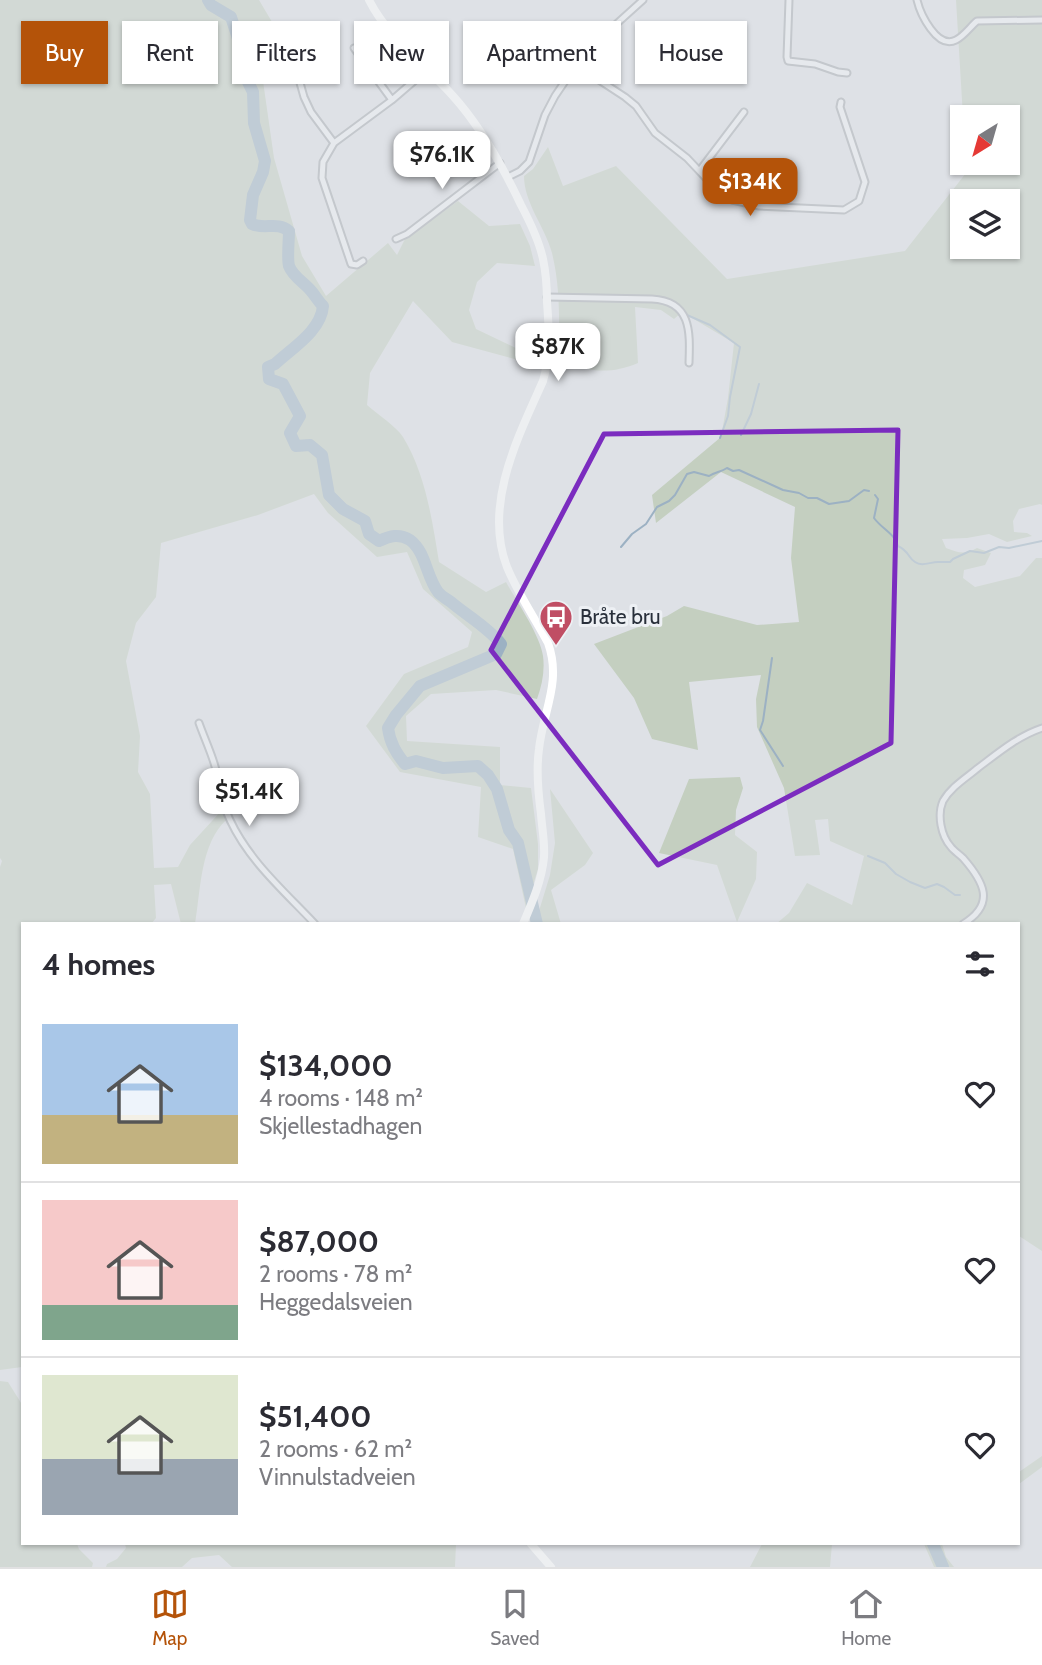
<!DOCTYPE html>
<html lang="en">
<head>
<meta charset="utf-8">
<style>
	body { margin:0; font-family:Cabin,sans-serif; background:#f2f2f3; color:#2b2b33; height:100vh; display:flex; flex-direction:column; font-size:26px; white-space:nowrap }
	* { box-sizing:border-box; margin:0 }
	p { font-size:23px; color:#7c7c81 }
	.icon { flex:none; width:38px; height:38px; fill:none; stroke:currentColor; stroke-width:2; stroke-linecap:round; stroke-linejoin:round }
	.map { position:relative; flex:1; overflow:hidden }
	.drawer { position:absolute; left:21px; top:922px; width:999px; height:623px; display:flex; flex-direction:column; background:#fff; border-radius:0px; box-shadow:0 2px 5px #0004 }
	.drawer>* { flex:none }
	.banner { position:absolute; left:21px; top:21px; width:1001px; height:63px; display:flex; gap:14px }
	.needle { width:46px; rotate:217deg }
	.tools { position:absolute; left:950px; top:105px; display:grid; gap:14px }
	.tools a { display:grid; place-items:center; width:70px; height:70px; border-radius:0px; background:#fff; box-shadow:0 2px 5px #0004; font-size:35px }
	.price { position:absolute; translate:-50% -60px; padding:0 16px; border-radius:14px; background:#fff; color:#222; font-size:23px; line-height:46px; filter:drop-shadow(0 2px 4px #0008) }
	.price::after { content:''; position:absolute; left:50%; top:42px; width:21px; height:16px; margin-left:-10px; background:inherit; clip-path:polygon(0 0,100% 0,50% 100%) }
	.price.on { background:#b45309; color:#fff }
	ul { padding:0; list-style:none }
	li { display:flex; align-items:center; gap:21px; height:175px; padding:0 21px }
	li+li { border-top:2px solid #e1e1e2 }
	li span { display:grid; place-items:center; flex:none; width:196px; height:140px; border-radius:0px; color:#555 }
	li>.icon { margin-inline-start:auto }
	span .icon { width:84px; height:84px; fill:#fffc; stroke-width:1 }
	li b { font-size:30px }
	h2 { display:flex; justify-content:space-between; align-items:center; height:84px; padding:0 21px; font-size:30px }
	.tag { padding:0 24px; border-radius:0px; background:#fff; box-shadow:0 2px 5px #0004; font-size:24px; line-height:63px }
	.tag.on { background:#b45309; color:#fff }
	.tabs { display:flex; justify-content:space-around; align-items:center; height:98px; border-top:2px solid #e1e1e2; background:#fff; font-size:19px; color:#7c7c81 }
	.tabs a { display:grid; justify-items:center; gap:4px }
	.tabs .on { color:#b45309 }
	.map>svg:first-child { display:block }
	.green { fill:#c4cfc0; fill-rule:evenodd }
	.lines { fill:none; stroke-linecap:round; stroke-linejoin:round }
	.stream { stroke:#9cb1c3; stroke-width:2 }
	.river { stroke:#9cb1c3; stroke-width:12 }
	.minor-casing { stroke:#a4a8af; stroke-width:9 }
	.minor { stroke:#f0f2f5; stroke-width:5 }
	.secondary { stroke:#fff; stroke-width:8 }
	.marked { fill:none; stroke:#7b2cbf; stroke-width:5; stroke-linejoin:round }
	.labels { text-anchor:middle; stroke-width:6; stroke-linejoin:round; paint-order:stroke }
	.poi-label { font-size:21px; fill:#29303b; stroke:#edf0f4; text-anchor:start }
</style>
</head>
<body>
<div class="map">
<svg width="1042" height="1567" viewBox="0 0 1042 1567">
	<rect width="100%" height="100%" fill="#dee1e6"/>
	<path class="green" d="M0,0h259l16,27 -16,26 15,105 28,98 24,40 62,-53 9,12 8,-16 53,-38 31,25 31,-2 10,22 5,20 -38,-3 -20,19 -8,28 7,19 44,21 19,4 -2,11 -85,-23 -39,-41 -43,72 -3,32c10,9 29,21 36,32 23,38 29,83 36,125l47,30 20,-10c11,20 34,53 37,74 2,15 -1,29 -6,43l-41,-9 -65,4 -25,22 1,25 93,6v38l31,3 7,56v25l-12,39 -13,-59 -35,-12 3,-50 -81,-15 -34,-46 38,-52 64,-27 4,-15 -49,-43 -16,-37 -30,5 -49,-44 -14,-19 -56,21 -97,28 -5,54 -20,26 -10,38 14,75 -2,36 12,22 4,74 24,-1 12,-22 33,-36 4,10c-27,25 -26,70 -32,105h-14l-10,-40 -17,1 2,33 -5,6h-128v447l-1,-4 -22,3v-503l2,-6 -2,-3z
		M956,0h86v505l-2,-1 -21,5 -6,12 1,11 13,1 5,3 -25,6 -18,-8 -22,4 -25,1 4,9c13,5 19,7 31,0l14,5 -6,12 -21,5 -1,8 12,9 45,-11 16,-18h6v693l-23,-15 -1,-312h-242l13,-11 18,-30 45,22 12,-49 -34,-15 -2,-22 -13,1 5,35 -25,1 -11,-68 -27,-61 -1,-28 5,-24 -72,7 9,68 -46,-11 -18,-41 -40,-54 73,-28 17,-10 73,19 42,-3 -8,-64 4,-51 -74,-35 -65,51 -4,-28 69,-58 7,-39 6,-55 -52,-31 -8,7 -13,-9 -26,-3 3,56c-31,13 -49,7 -79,-1 0,-37 2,-72 -7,-109 -7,-26 -28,-50 -28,-77l9,-7 15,-22 15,39 53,-20 111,113 178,-28 61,-78v-10h42v-46h-45zM962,201h46v46h-46z
		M740,777l3,11 -7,22 -1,25 22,17 -1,27 -19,43 -20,-57 -58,-12 30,-74z
		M550,789l43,64 -8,12 -34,25 10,34h-26l15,-49 5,-32z
		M0,1381l8,1 15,24v138h54l2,5 14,14 -1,4h-92z
		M1042,1456v11l-23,17v-12z
		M125,1544h331l-1,23h-223l-13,-12 -27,3 -10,9h-76l1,-3 10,-5 9,-11z
		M762,1544h70l-2,23h-80z
		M924,1544h18l4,13 8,10h-20z"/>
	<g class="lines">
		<path class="stream" d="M687,315l23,10 30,22 -10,50 -2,19 -8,22
			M741,435l10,-21 8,-30
			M875,495l3,4 -4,19c8,11 21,16 24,28 12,6 10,12 17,16 7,5 15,0 23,0 4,0 8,0 12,0l3,-3 17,-8 14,2 15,-6 10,1 33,-7
			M621,547l11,-13 14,-10 11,-17 12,-6 6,-6 12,-21 7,-2 15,4c6,-4 12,-4 18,-8l6,3 6,-1 44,20 16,3 9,5h9l12,6 20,-3 15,-11 5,1
			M772,658l-9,63 -3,9 23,36
			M868,856l17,7 11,11 14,8 15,6 12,-4 7,3 11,8h5"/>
		<path class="river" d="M208,0l3,5 20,12 13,40 3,23 6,12 1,31 11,38 -2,11 -10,23 -3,25 2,4c13,6 25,-3 37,7 0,9 -2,27 0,35 4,11 16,17 23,26 4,5 7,10 11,14 -2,25 -31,42 -48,58l-7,3 1,12 14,5 17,32 -10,17 6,13 14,-1 12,10 7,40 14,14 22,12 4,13 10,7c11,-5 20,-8 31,-1 16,12 16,36 28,52 3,4 9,7 13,10 15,13 38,26 50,42l-5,10 -76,32 -24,29 -8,13c2,15 8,25 17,36l11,-3 27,7 35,-2 10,9 9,14 12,41 9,13 19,81
			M933,1544l10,23"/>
		<defs>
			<path id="minor" d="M789,0l-2,57 1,4 27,3 23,8 9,1
				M917,0c3,13 20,50 39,40 8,-4 14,-13 21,-19l65,-1
				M354,48l38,52
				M293,58l11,39 7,15 23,31
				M576,65l49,32 11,9 19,27 32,25 32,34 13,8 27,6 85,4 15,-9 6,-19 -25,-75 1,-5
				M700,170l44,-58
				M508,177l12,-6 9,-9 16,-47 10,-19 21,-31 27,-29 40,-36
				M396,239l11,-5 93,-71
				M363,261l-6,4 -6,-1 -29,-86 1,-16 11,-19 58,-43 36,-31
				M547,297l105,2c40,2 38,34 37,64
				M199,723c5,14 11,27 15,40 6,19 7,39 16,57 19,41 55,72 85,104
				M963,924c33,-20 21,-42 0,-66 -4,-4 -9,-7 -12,-11 -10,-11 -14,-32 -8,-46 8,-14 23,-23 35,-33 20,-15 40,-32 64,-40"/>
		</defs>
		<use href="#minor" class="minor-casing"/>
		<use href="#minor" class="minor"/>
		<path class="secondary" d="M369,0c19,38 56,65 84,96 29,32 50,71 68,109 9,17 18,35 22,54 3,14 4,28 4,43 2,28 4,51 -4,79 -25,56 -60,124 -36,186 11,27 28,51 41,76 14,39 -5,68 -9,106 -3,21 -1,43 2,65 1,14 4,29 3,43 -2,23 -12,46 -21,67
			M531,1544l20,23"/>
	</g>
	<path d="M0 0H1042V1567H0ZM898,430l-7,313 -233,122 -167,-215 113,-216z" fill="#dee1e6" fill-opacity=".55" fill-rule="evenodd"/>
	<path class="marked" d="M898,430l-7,313 -233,122 -167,-215 113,-216z"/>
	<defs>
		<symbol id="bus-pin" viewBox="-11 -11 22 30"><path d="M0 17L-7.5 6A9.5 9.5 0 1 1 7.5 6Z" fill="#c04e64" stroke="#edf0f4"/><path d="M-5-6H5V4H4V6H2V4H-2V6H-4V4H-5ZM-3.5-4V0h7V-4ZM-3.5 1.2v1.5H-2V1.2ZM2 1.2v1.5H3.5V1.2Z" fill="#fff"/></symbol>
	</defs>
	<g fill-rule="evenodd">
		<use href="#bus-pin" x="537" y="598" width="38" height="52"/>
	</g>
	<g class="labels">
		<g class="poi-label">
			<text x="580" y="624">Bråte bru</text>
		</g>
	</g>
</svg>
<div class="tools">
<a><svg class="needle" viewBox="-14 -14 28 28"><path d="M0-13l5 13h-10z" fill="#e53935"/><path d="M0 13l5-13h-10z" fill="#7c7c81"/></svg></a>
<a><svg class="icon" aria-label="layers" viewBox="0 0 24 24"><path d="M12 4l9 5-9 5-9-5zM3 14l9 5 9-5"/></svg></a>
</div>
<b class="price" style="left:442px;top:191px">$76.1K</b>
<b class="price on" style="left:750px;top:218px">$134K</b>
<b class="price" style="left:558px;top:383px">$87K</b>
<b class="price" style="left:249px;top:828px">$51.4K</b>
<div class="banner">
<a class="tag on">Buy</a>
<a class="tag">Rent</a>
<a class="tag">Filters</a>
<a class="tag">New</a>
<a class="tag">Apartment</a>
<a class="tag">House</a>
</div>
<section class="drawer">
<h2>4 homes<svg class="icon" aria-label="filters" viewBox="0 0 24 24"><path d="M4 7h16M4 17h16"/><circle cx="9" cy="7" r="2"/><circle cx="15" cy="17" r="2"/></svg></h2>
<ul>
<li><span style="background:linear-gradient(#a9c7e8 65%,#c2b280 0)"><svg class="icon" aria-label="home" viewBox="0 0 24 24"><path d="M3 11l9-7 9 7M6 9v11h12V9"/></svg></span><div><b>$134,000</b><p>4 rooms · 148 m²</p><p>Skjellestadhagen</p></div><svg class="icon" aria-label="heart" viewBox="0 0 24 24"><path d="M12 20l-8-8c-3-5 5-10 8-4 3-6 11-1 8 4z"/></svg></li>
<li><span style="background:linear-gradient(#f6c9c9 75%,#7fa58c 0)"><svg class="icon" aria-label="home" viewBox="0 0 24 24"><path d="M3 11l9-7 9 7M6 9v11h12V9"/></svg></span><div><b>$87,000</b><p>2 rooms · 78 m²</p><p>Heggedalsveien</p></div><svg class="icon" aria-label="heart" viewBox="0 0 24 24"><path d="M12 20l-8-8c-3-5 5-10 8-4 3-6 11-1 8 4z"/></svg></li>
<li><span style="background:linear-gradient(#dfe7d0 60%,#9aa5b1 0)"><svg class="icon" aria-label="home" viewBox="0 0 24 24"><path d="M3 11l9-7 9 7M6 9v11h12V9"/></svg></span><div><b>$51,400</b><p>2 rooms · 62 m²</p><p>Vinnulstadveien</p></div><svg class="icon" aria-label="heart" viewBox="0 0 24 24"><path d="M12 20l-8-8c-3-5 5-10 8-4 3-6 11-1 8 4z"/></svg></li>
</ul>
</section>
</div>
<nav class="tabs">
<a class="on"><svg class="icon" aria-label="map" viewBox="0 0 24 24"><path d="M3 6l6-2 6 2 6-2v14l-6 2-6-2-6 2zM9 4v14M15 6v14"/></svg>Map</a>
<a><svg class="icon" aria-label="saved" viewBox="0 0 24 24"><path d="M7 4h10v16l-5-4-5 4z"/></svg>Saved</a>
<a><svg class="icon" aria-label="home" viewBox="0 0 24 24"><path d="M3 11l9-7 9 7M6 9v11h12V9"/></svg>Home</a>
</nav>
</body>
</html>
